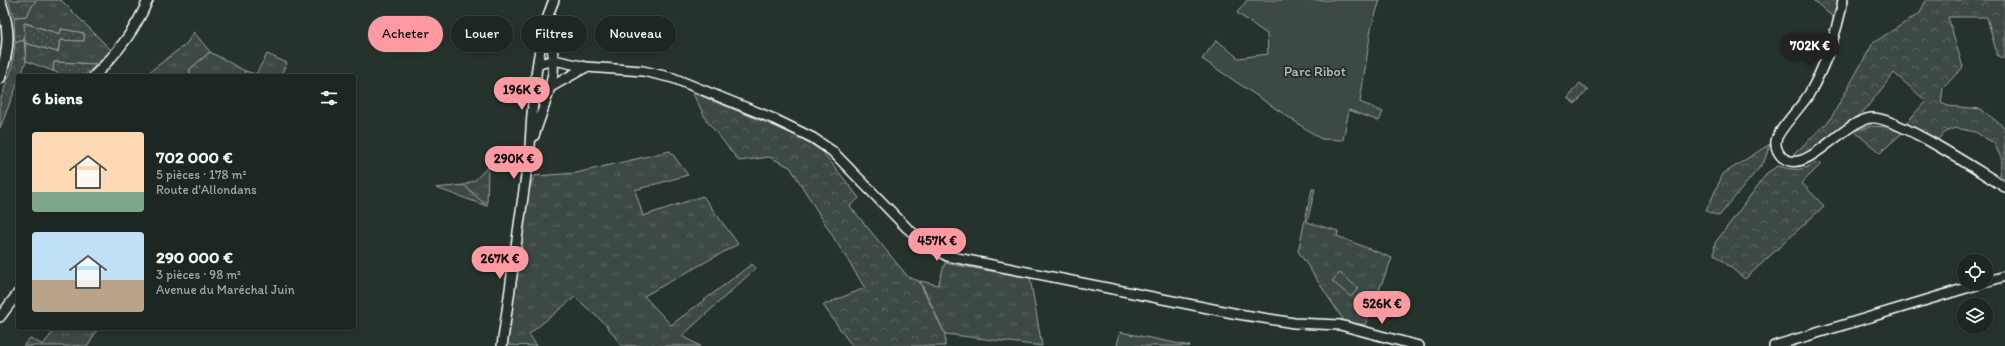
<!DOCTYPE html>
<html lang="fr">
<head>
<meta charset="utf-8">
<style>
	body { margin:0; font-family:Itim,sans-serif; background:#252e2a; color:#f1f3f6; height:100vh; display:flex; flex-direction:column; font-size:15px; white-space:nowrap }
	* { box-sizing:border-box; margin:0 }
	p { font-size:13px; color:#a0a5a5 }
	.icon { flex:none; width:22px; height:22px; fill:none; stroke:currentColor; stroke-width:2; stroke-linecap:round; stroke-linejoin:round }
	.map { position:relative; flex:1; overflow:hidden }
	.details { position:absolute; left:16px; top:74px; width:340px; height:256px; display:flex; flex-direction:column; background:#1c2622; border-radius:4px; box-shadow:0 2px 6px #0003,0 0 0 1px #3a4340 }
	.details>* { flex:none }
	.banner { position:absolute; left:368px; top:16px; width:380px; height:36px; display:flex; gap:8px }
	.buttons { position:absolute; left:1957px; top:254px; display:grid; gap:8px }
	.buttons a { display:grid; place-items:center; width:36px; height:36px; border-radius:50%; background:#1c2622; box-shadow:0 2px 6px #0003,0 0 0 1px #3a4340; font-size:20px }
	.price { position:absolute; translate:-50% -34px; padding:0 9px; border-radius:14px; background:#ff9aa2; color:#111; font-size:13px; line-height:26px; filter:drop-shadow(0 1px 2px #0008) }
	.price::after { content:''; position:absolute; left:50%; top:24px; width:12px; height:9px; margin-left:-6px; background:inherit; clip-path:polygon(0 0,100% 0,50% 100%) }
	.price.active { background:#222; color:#fff }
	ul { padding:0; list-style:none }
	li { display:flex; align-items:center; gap:12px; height:100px; padding:0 16px }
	li span { display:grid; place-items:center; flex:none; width:112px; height:80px; border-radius:4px; color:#555 }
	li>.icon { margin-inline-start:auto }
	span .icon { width:48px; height:48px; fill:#fffc; stroke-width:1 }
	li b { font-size:17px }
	h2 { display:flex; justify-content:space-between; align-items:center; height:48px; padding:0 16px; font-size:17px }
	.pill { padding:0 14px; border-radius:18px; background:#1c2622; box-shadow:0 2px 6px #0003,0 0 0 1px #3a4340; font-size:14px; line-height:36px }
	.pill.active { background:#ff9aa2; color:#111 }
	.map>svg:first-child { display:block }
	.grass { fill:url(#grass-tufts); stroke:#9ea4a2 }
	.forest { fill:url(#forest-crowns); stroke:#9ea4a2 }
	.park { fill:#3e4944; stroke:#9ea4a2 }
	.garden { fill:url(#garden-dots); stroke:#9ea4a2 }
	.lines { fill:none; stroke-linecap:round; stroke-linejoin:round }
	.secondary-casing { stroke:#fff; stroke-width:12 }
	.primary-casing { stroke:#fff; stroke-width:13 }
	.secondary { stroke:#26332d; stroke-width:9 }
	.primary { stroke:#26332d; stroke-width:10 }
	.labels { text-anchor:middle; stroke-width:4; stroke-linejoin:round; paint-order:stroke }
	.park-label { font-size:14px; fill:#bbbfbe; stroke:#26332d }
</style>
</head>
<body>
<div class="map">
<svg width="2005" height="346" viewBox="0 0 2005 346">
	<defs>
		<pattern id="grass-tufts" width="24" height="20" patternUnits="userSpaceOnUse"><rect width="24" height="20" fill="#3e4944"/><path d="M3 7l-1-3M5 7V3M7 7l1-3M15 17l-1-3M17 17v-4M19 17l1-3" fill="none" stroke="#5b6460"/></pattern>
		<pattern id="forest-crowns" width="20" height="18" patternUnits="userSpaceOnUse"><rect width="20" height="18" fill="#3e4944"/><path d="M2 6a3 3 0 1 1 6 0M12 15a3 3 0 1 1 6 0" fill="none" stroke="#5b6460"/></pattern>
		<pattern id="garden-dots" width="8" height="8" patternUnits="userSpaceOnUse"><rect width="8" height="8" fill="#3e4944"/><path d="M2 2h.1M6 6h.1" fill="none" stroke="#5b6460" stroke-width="1.8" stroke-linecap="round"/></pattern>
	</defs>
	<rect width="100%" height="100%" fill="#26332d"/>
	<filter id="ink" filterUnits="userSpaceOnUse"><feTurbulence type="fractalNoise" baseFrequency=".025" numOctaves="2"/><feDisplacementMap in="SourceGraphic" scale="8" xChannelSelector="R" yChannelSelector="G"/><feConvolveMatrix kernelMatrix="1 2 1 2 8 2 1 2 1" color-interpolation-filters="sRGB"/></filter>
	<g filter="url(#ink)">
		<path class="grass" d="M36,0h25l51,51 -15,13 -43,-2 -1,9 -27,-10 -1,-18 33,9 2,-12 24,1v-8l-23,-4 -1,5 -35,-11 -1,17 -9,3 -1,-26 12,-1z
			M194,32l16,20 -20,17v7h-39l-3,-3 38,-29z
			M267,54l20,9 -7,13h-37l2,-5 11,3z
			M670,151l18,24 -53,15 8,26 60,-20 35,48 -94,52 27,29 81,-61 4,4 -74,68 18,10h-78l-16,-21 -31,-28 -46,37 8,12 -33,-1 25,-157 6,-12 41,-3z
			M464,185l23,21 -51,-18z
			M1312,189h3l-8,33 31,9 -1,5 55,22 -27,67 -21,-4 -46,-70z
			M945,263l85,15 12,68 -97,-12 -25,-53 18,4z
			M56,328h42l-10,18h-65l7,-8 13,7z"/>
		<path class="forest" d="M8,0h28l-10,16 -12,1z
			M1813,0h25l-4,18z
			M1926,0h79v59l-8,-4 -10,-38h-39l15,50 -20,21 -2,15 7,3 33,3 24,19v51l-6,-4 3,-15 -8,-17 -19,-11 -19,-4 -10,4 -9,8 -31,-17 20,-22 -32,-28 -30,38 -60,44 -13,2 39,-37 43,-77 47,-30z
			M24,40l2,21 -5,15h-3v6l-18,46v-27l12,-33 3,-25z
			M210,52l35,19 -2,5h-53v-7z
			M692,92l106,44 25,16 36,46 -9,8 58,71 11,4 26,53v12h-93l-29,-41 42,-17 -75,-121 -21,-10 -30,4 -32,-40z
			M1871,126l16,1 15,6 -22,20 -26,-22z
			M1770,144l-6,18 -45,54 -13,-5 17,-37z
			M1818,162l3,2 -19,19 22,23 -79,73 -31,-25 1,-11 53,-71 10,-6c19,5 23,5 40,-4z
			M488,167l-1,39 -23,-21 11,-5z"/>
		<path class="park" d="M1247,0h133l-9,29 -11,73 23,10 -4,9 -30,-11 -6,30 -22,-1 -119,-80 15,-19 21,18 30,-4 -1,-20 -30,-21z
			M1340,273l18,15 -7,9 -19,-16z
			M1120,332l70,14h-73z"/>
		<path class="garden" d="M24,23l36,11 1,-5 23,4v8l-24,-1 -2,12 -33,-9z
			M54,62l43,2 -13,12h-19l-12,-5z
			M1580,83l8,7 -13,14 -7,-6z"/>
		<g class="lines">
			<defs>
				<path id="secondary" d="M1843,0c-6,31 -18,66 -34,94 -6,11 -32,37 -33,47 -1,9 5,18 14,20 22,6 55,-40 81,-43 24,-3 110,55 134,69
					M539,64l15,-4 32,7 57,4 30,7 101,41 39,19 19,13 75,77 18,15 22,13 291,58 56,9 46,2 79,21
					M94,76c23,-23 41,-45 54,-76
					M549,88l37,-21
					M534,136c6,-19 16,-43 19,-63 2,-18 -4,-35 -1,-53
					M1986,282l19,-6
					M0,317l18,-24
					M502,346l28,-199c2,-43 7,-108 24,-147
					M1774,346l209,-63"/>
				<path id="primary" d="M0,1c11,29 9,48 0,77"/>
			</defs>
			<use href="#secondary" class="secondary-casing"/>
			<use href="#primary" class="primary-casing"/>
			<use href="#secondary" class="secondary"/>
			<use href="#primary" class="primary"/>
		</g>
	</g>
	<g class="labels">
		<g class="park-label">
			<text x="1315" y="76">Parc Ribot</text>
		</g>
	</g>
</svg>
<div class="buttons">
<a><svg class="icon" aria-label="locate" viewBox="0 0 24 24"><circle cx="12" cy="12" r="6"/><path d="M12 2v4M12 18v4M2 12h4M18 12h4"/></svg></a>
<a><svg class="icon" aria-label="layers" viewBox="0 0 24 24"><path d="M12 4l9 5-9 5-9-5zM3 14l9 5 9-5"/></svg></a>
</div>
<b class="price active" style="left:1810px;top:67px">702K €</b>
<b class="price" style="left:522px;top:111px">196K €</b>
<b class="price" style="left:514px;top:180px">290K €</b>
<b class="price" style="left:937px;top:262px">457K €</b>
<b class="price" style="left:500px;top:280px">267K €</b>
<b class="price" style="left:1382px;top:325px">526K €</b>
<div class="banner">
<a class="pill active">Acheter</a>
<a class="pill">Louer</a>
<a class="pill">Filtres</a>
<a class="pill">Nouveau</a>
</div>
<section class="details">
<h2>6 biens<svg class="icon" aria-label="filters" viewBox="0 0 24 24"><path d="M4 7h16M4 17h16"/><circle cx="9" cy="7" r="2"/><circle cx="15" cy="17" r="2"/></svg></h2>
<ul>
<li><span style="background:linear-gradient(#ffd9b3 75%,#7fa58c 0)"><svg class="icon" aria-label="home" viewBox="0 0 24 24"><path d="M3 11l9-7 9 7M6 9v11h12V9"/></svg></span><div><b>702 000 €</b><p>5 pièces · 178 m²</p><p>Route d'Allondans</p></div></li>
<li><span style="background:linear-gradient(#bfe0f5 60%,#b9a48a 0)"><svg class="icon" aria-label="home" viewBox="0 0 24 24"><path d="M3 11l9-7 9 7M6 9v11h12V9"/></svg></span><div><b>290 000 €</b><p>3 pièces · 98 m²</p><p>Avenue du Maréchal Juin</p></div></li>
</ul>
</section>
</div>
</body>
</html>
